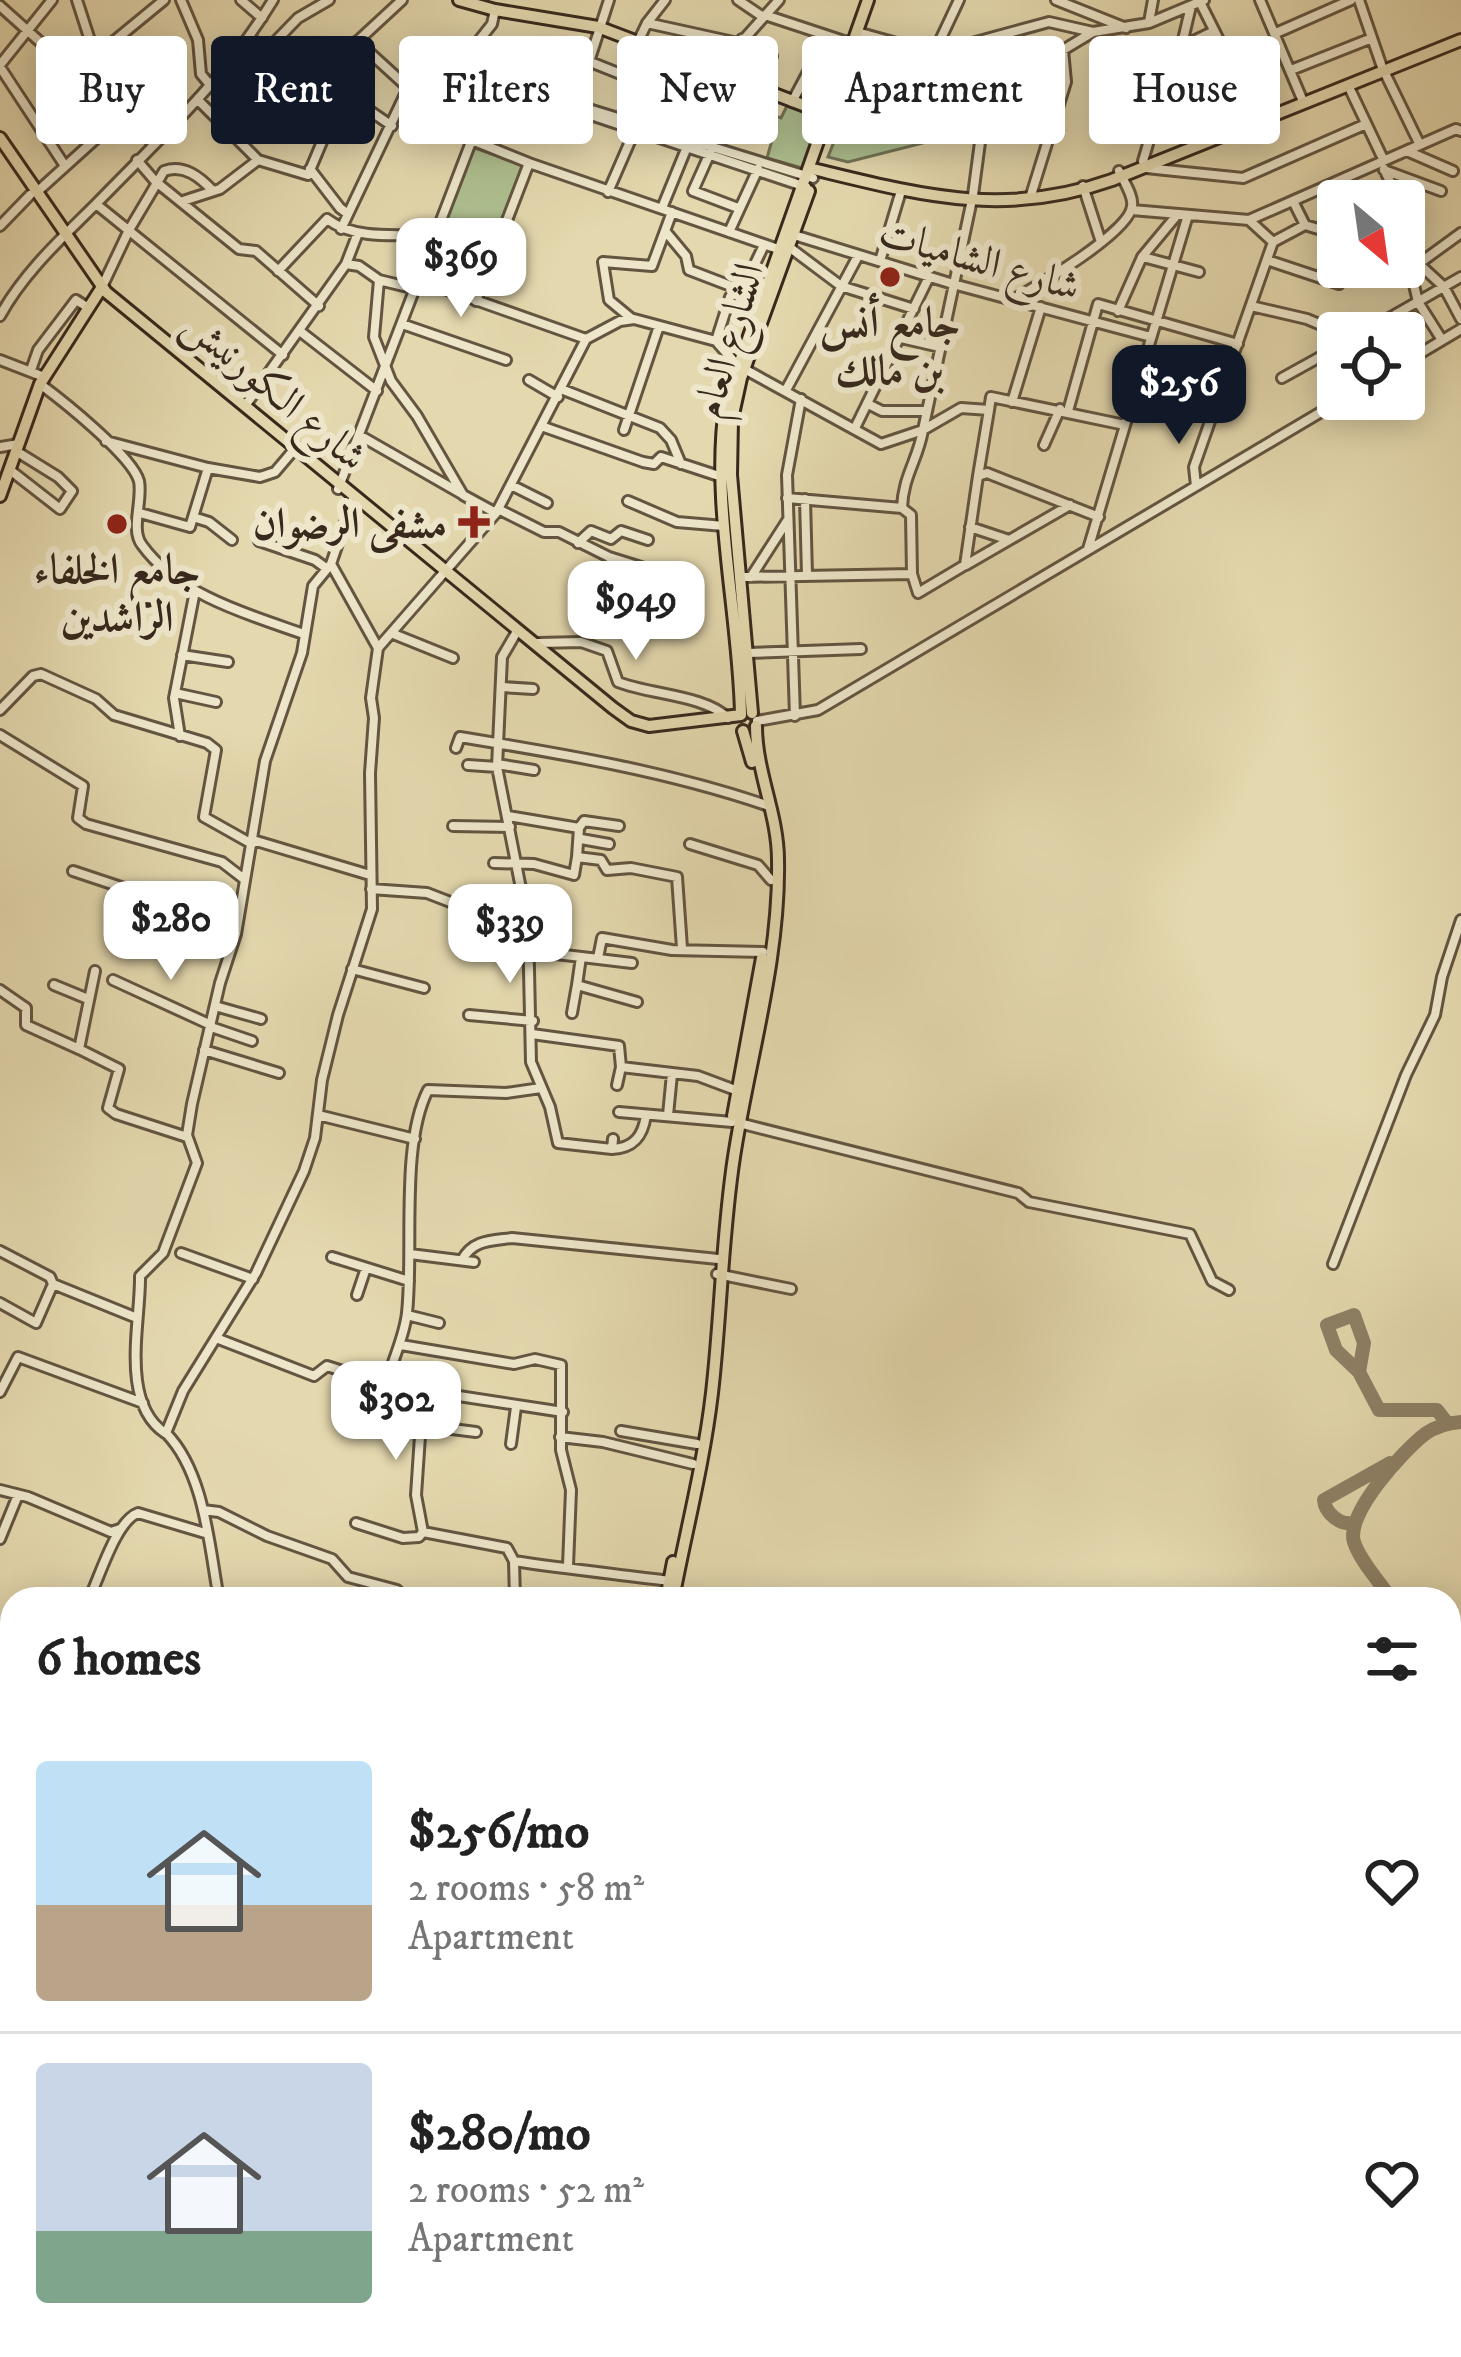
<!DOCTYPE html>
<html lang="en">
<head>
<meta charset="utf-8">
<style>
	body { margin:0; font-family:"IM FELL DW Pica",Amiri,serif; background:#f2f2f2; color:#222; height:100vh; display:flex; flex-direction:column; font-size:45px; white-space:nowrap }
	* { box-sizing:border-box; margin:0 }
	p { font-size:39px; color:#767676 }
	.icon { flex:none; width:66px; height:66px; fill:none; stroke:currentColor; stroke-width:2; stroke-linecap:round; stroke-linejoin:round }
	.map { position:relative; flex:1; overflow:hidden }
	.sheet { position:absolute; left:0px; top:1587px; width:1461px; height:771px; display:flex; flex-direction:column; background:#fff; border-radius:36px 36px 0 0; box-shadow:0 6px 30px #0003 }
	.sheet>* { flex:none }
	.banner { position:absolute; left:36px; top:36px; width:1389px; height:108px; display:flex; gap:24px }
	.needle { width:78px; rotate:151deg }
	.tools { position:absolute; left:1317px; top:180px; display:grid; gap:24px }
	.tools a { display:grid; place-items:center; width:108px; height:108px; border-radius:12px; background:#fff; box-shadow:0 6px 30px #0003; font-size:60px }
	.price { position:absolute; translate:-50% -102px; padding:0 27px; border-radius:24px; background:#fff; color:#222; font-size:39px; line-height:78px; filter:drop-shadow(0 3px 6px #0008) }
	.price::after { content:''; position:absolute; left:50%; top:72px; width:36px; height:27px; margin-left:-18px; background:inherit; clip-path:polygon(0 0,100% 0,50% 100%) }
	.price.selected { background:#111827; color:#fff }
	ul { padding:0; list-style:none }
	li { display:flex; align-items:center; gap:36px; height:300px; padding:0 36px }
	li+li { border-top:3px solid #e0e0e0 }
	li span { display:grid; place-items:center; flex:none; width:336px; height:240px; border-radius:12px; color:#555 }
	li>.icon { margin-inline-start:auto }
	span .icon { width:144px; height:144px; fill:#fffc; stroke-width:1 }
	li b { font-size:51px }
	h2 { display:flex; justify-content:space-between; align-items:center; height:144px; padding:0 36px; font-size:51px }
	.pill { padding:0 42px; border-radius:12px; background:#fff; box-shadow:0 6px 30px #0003; font-size:42px; line-height:108px }
	.pill.selected { background:#111827; color:#fff }
	.map>svg:first-child { display:block }
	.green { fill:#aec090; stroke:#737456; stroke-width:3 }
	.lines { fill:none; stroke-linecap:round; stroke-linejoin:round }
	.taxiway { stroke:#8e8066; stroke-width:14 }
	.minor-casing { stroke:#635541; stroke-width:14 }
	.major-casing { stroke:#38291d; stroke-width:16 }
	.minor { stroke:#ede6ca; stroke-width:8 }
	.major { stroke:#e4d8ae; stroke-width:10 }
	.poi-dot { fill:#8f2418; stroke:#ede6ca; stroke-width:4.5 }
	.labels { text-anchor:middle; stroke-width:12; stroke-linejoin:round; paint-order:stroke }
	.street-label { font-size:42px; fill:#38291d; stroke:#ede6ca }
	.poi-label { font-size:42px; font-weight:bold; fill:#38291d; stroke:#ede6ca }
</style>
</head>
<body>
<div class="map">
<svg width="1461" height="2357" viewBox="0 0 1461 2357">
	<rect width="100%" height="100%" fill="#e4d8ae"/>
	<filter id="stains"><feTurbulence type="fractalNoise" baseFrequency=".00167" numOctaves="4"/><feColorMatrix values="0 0 0 0 .2 0 0 0 0 .09 0 0 0 0 .02 0 0 0 .5 -.17"/></filter>
	<radialGradient id="worn" r=".72"><stop offset=".6" stop-color="#630" stop-opacity="0"/><stop offset="1" stop-color="#630" stop-opacity=".3"/></radialGradient>
	<path class="green" d="M884,105l48,6 10,9 -11,6 -8,17 -75,19 -20,-5 18,-46z
		M787,106l34,13 -19,49 -35,-10 5,-18 -13,-4 11,-22 11,4z
		M472,147l54,19 -49,129 -53,-17z
		M1092,2346l369,3v8h-378z"/>
	<g class="lines">
		<path class="taxiway" d="M1354,1315l10,28 -5,29 -23,-22 -9,-25z
			M1359,1372l20,38h58l10,13
			M1352,1523c-12,2 -27,-10 -28,-23l66,-37
			M1391,1599c-11,-17 -31,-38 -37,-57 -9,-28 49,-91 71,-108 11,-8 23,-11 36,-12
			M1449,1659l12,9
			M1449,1912l12,4
			M1449,1958l12,-4"/>
		<defs>
			<path id="minor" d="M77,0l18,56
				M181,0l17,40 3,34 10,12
				M241,0l21,18
				M738,0l25,17
				M1056,0l70,28
				M1260,0l42,99
				M1359,0l23,67 38,78
				M1200,2l21,42
				M0,6l154,138
				M765,15l94,31
				M1149,22l4,-22
				M647,23l91,20
				M857,32l108,30 25,5 31,-2 42,-15 30,-18 56,-9 55,-23
				M1276,33l75,-33
				M251,38l51,47 34,23
				M742,39l30,17
				M357,41l46,42 29,15
				M1182,44l9,-38
				M267,50l31,-32 31,-18
				M1157,50l26,-4 31,-15
				M934,53l25,-53
				M935,53l114,-31 44,10
				M588,61l55,22
				M0,65l52,-65
				M460,65l70,26 283,87
				M0,67l65,99
				M1291,70l81,-32
				M74,74l90,-74
				M622,75l25,-52 18,-23
				M328,82l64,44
				M1348,85l36,76
				M264,86l22,19 16,-20
				M319,99l28,-48 55,-51
				M199,101l59,59 50,15 35,-83
				M792,102l18,-34
				M1119,102l37,9
				M564,106l242,81
				M574,108l35,-108
				M838,109l47,-7
				M400,111l129,52 252,87
				M417,119l75,-95 3,-14
				M628,121l28,-71
				M940,124l42,5
				M49,142l46,-51
				M1407,151l46,20
				M710,153l-17,38 45,17
				M137,160l18,21 84,68 17,2 63,55
				M1143,161l24,-82
				M1146,168l97,10 123,-54
				M310,169l30,39 8,6
				M1384,169l9,19 -1,10
				M1384,170l57,21
				M1333,185l62,16
				M1083,186l18,56
				M38,191l83,-75
				M608,192l27,-62
				M1031,195l35,-113 -3,-32
				M183,201l37,-12 38,-29
				M96,204l187,151
				M662,208l58,-142 59,-66
				M1404,209l14,27
				M1132,210l117,10 24,22
				M1249,220l207,-91 5,2
				M1305,225l33,10
				M0,226l30,-31
				M341,229l68,-143
				M666,232l20,24 3,14 47,18
				M729,232l29,-63
				M358,233l-12,31 13,2 20,14 37,9
				M794,235l159,49 198,53
				M789,247l52,39 73,23
				M1143,257l56,15
				M1267,260l72,24 10,-17
				M880,261l21,-70
				M1404,263l6,5 8,34 24,38
				M1419,264l25,23 17,32
				M1417,265l44,-32
				M278,271l49,-52c29,22 73,15 108,16
				M379,280l-5,57 17,44 26,35 46,79 33,18
				M419,280l167,59
				M102,287l27,-57 35,-59c20,-7 36,6 49,20
				M1014,299c23,-13 116,-67 118,-93 2,-10 -9,-26 -13,-35
				M476,301l53,-138
				M1251,306l56,13 33,14
				M1118,311l24,-54 35,-42
				M0,316c24,-44 62,-78 97,-113 63,-65 129,-125 176,-203
				M632,319l-23,-19 -6,-38 49,4 20,-54
				M402,324l104,36
				M301,332l76,59
				M1363,333l98,-56
				M1395,333l1,-19
				M901,338l39,9
				M716,341l14,-44 23,-29 11,-23
				M0,360l44,17
				M1404,363l57,-34
				M31,370l7,-20 38,-50 11,7
				M1282,378l56,-31
				M529,380l29,17
				M40,384c23,17 92,72 99,97 4,19 -9,49 3,64 36,50 107,70 162,89
				M561,389l99,39 11,12 10,24
				M786,390l72,-134
				M1135,391l79,21
				M1012,402l29,-95
				M868,404l14,7h45
				M245,406l101,-142
				M1068,411l30,-107 140,40
				M544,427l99,35 11,2 7,-7 61,20
				M855,428l74,-151
				M624,430l35,-104
				M359,435l103,59
				M106,441l102,27 52,9 15,-5 17,-20
				M1044,445l16,-36
				M0,447l19,-3
				M10,470l50,39 12,-18 -14,-14 -42,-26
				M978,476l11,-66
				M511,485l36,18
				M1196,486l-2,-19 79,-225 32,-17 -12,-24
				M338,489l133,-347 35,-34 36,-9
				M787,498l115,10
				M805,499l2,76
				M628,501l49,21 47,4
				M498,509l46,23h15l50,25 32,10
				M140,513l50,14 18,-59
				M193,517l16,5 23,18
				M1099,517l-112,-44 -9,3 -13,89 -47,28 -6,-19 -1,-59 -9,-7c1,-32 16,-48 21,-78l38,-22 28,2 2,-13 134,28
				M970,527l39,13
				M259,541l56,19 11,8
				M578,543l13,-12 20,8 10,-8 27,9
				M1088,549l100,-334
				M966,565l104,-60
				M741,577l171,-3
				M751,577l36,-56
				M602,582l10,-24
				M391,633l62,25
				M516,633l-14,24 -5,110 31,157 3,138 19,45 8,36 54,6 1,-10
				M538,643l43,-1 26,9 11,31c33,13 86,13 110,36
				M378,648l118,-135 90,-174 34,-18 14,-2 82,22 21,24 144,79 42,-14 50,-235 17,-128
				M747,653l114,-4
				M182,655l46,7
				M502,687l31,2
				M175,693l41,9
				M0,710l33,-34 8,-2 55,25 18,16 93,28 9,7 -12,67 48,27
				M795,716l-8,-241 14,-76
				M757,721l61,-11 525,-311
				M0,735l83,51 -5,32 8,6 136,38 22,17
				M180,736l-6,-38 21,-107
				M456,748l4,-11c103,17 206,34 306,68
				M497,764l37,6
				M468,765l29,2
				M508,816l71,12 -2,29 24,3 6,10 24,-2 46,9 5,71
				M453,826l57,1
				M579,828l5,-7 35,5
				M581,839l28,5
				M253,840l117,35
				M690,844l68,21 13,15
				M494,863l40,1 40,11 3,-18
				M73,871l111,37 52,26
				M371,889l56,4 31,12 65,-2
				M531,951l101,12
				M581,957l-4,28 60,17
				M598,958l4,-20 70,12 91,2
				M352,969l72,19
				M95,971l-16,78 40,20 -11,39 8,6 71,23
				M113,980l98,45
				M54,985l34,14
				M0,990l26,18v17l53,24
				M215,1006l46,13
				M572,1013l5,-28
				M469,1015l64,6
				M211,1027l41,14
				M532,1034l87,12 2,21 -4,18
				M204,1050l75,23
				M621,1067l77,9 40,15
				M619,1112l113,10
				M318,1115l97,24
				M668,1115l4,-41
				M739,1123l279,70 11,9 161,32 22,47 17,9
				M612,1149c22,-1 31,-13 34,-34
				M0,1251l50,26 3,7
				M181,1253l72,26
				M410,1254l64,8
				M332,1257l77,24
				M462,1260c11,-20 28,-19 50,-22l206,21
				M1333,1264l73,-189 29,-60 7,-38 19,-57
				M717,1274l74,15
				M357,1295l9,-27
				M0,1303l36,20 17,-39 84,34
				M407,1315l32,8
				M216,1338l98,38 13,-10 59,19c6,-25 18,-46 21,-72 7,-64 -7,-168 21,-223l78,3 35,-5
				M401,1345l113,19 21,-5 26,6v85l10,40 -3,76
				M387,1385l176,27
				M0,1392l18,-35 125,46
				M423,1392l-7,103 7,37
				M420,1425l56,7
				M621,1431l76,13
				M165,1433c-46,-31 -24,-112 -25,-157l23,-23 34,-90 -10,-28 5,-31 28,-121 16,-49 29,-173 37,-108 11,-67 18,-22
				M560,1437l43,5 90,22
				M511,1444l5,-37
				M0,1490l28,7 83,35 9,-3
				M203,1510l16,2 48,24 65,23 16,18 49,13 7,9
				M356,1523l47,15 16,-1 4,-5 84,16 7,13 1,38
				M0,1539l18,-44
				M514,1561c52,8 102,13 155,20
				M89,1599c11,-23 27,-78 49,-86l67,20
				M219,1599c-10,-53 -14,-126 -53,-166l17,-42 73,-118 48,-102 11,-33 7,-58 16,-65 34,-106 -2,-136 4,-55 -3,-20 7,-50 -47,-84 23,-68
				M0,1726h12
				M0,2105l12,-10
				M281,2346v11
				M574,2346l6,11
				M139,2357l13,-9h19
				M426,2357l1,-11
				M914,2357l6,-11"/>
			<path id="major" d="M459,0l36,10 103,17 234,89
				M0,138l106,154 507,416 18,13 18,5 92,-11
				M809,168c108,26 193,51 303,12l349,-140
				M0,496l40,-112 62,-97
				M752,713l-21,-238 1,-56 9,-41 68,-187
				M741,714c-2,-101 -31,-214 -15,-313l142,-401
				M743,731l9,31
				M733,1116l29,-158
				M666,1599l7,-37
				M673,1599c13,-68 31,-137 39,-206 9,-78 10,-158 22,-236 15,-98 46,-197 44,-297 0,-46 -22,-88 -22,-134
				M743,2346l3,11"/>
		</defs>
		<use href="#minor" class="minor-casing"/>
		<use href="#major" class="major-casing"/>
		<use href="#minor" class="minor"/>
		<use href="#major" class="major"/>
	</g>
	<g class="poi-dot">
		<circle cx="890" cy="277" r="12"/>
		<path d="M468 504h12v12h12v12h-12v12h-12v-12h-12v-12h12z"/>
		<circle cx="117" cy="524" r="12"/>
	</g>
	<g class="labels">
		<g class="street-label">
			<text transform="translate(980 258) rotate(16)" y="15">شارع الشاميات</text>
			<text transform="translate(727 340) rotate(-74)" y="15">الشارع العام</text>
			<text transform="translate(276 389) rotate(40)" y="15">شارع الكورنيش</text>
		</g>
		<g class="poi-label">
			<text x="890" y="336">جامع أنس<tspan x="890" dy="48">بن مالك</tspan></text>
			<text x="447" y="537" text-anchor="end">مشفى الرضوان</text>
			<text x="117" y="583">جامع الخلفاء<tspan x="117" dy="48">الراشدين</tspan></text>
		</g>
	</g>
	<rect width="100%" height="100%" filter="url(#stains)"/>
	<rect width="100%" height="100%" fill="url(#worn)"/>
</svg>
<div class="tools">
<a><svg class="needle" viewBox="-14 -14 28 28"><path d="M0-13l5 13h-10z" fill="#e53935"/><path d="M0 13l5-13h-10z" fill="#767676"/></svg></a>
<a><svg class="icon" aria-label="locate" viewBox="0 0 24 24"><circle cx="12" cy="12" r="6"/><path d="M12 2v4M12 18v4M2 12h4M18 12h4"/></svg></a>
</div>
<b class="price" style="left:461px;top:320px">$369</b>
<b class="price selected" style="left:1179px;top:447px">$256</b>
<b class="price" style="left:636px;top:663px">$949</b>
<b class="price" style="left:171px;top:983px">$280</b>
<b class="price" style="left:510px;top:986px">$339</b>
<b class="price" style="left:396px;top:1463px">$302</b>
<div class="banner">
<a class="pill">Buy</a>
<a class="pill selected">Rent</a>
<a class="pill">Filters</a>
<a class="pill">New</a>
<a class="pill">Apartment</a>
<a class="pill">House</a>
</div>
<section class="sheet">
<h2>6 homes<svg class="icon" aria-label="filters" viewBox="0 0 24 24"><path d="M4 7h16M4 17h16"/><circle cx="9" cy="7" r="2"/><circle cx="15" cy="17" r="2"/></svg></h2>
<ul>
<li><span style="background:linear-gradient(#bfe0f5 60%,#b9a48a 0)"><svg class="icon" aria-label="home" viewBox="0 0 24 24"><path d="M3 11l9-7 9 7M6 9v11h12V9"/></svg></span><div><b>$256/mo</b><p>2 rooms · 58 m²</p><p>Apartment</p></div><svg class="icon" aria-label="heart" viewBox="0 0 24 24"><path d="M12 20l-8-8c-3-5 5-10 8-4 3-6 11-1 8 4z"/></svg></li>
<li><span style="background:linear-gradient(#c9d6e8 70%,#7fa58c 0)"><svg class="icon" aria-label="home" viewBox="0 0 24 24"><path d="M3 11l9-7 9 7M6 9v11h12V9"/></svg></span><div><b>$280/mo</b><p>2 rooms · 52 m²</p><p>Apartment</p></div><svg class="icon" aria-label="heart" viewBox="0 0 24 24"><path d="M12 20l-8-8c-3-5 5-10 8-4 3-6 11-1 8 4z"/></svg></li>
</ul>
</section>
</div>
</body>
</html>
